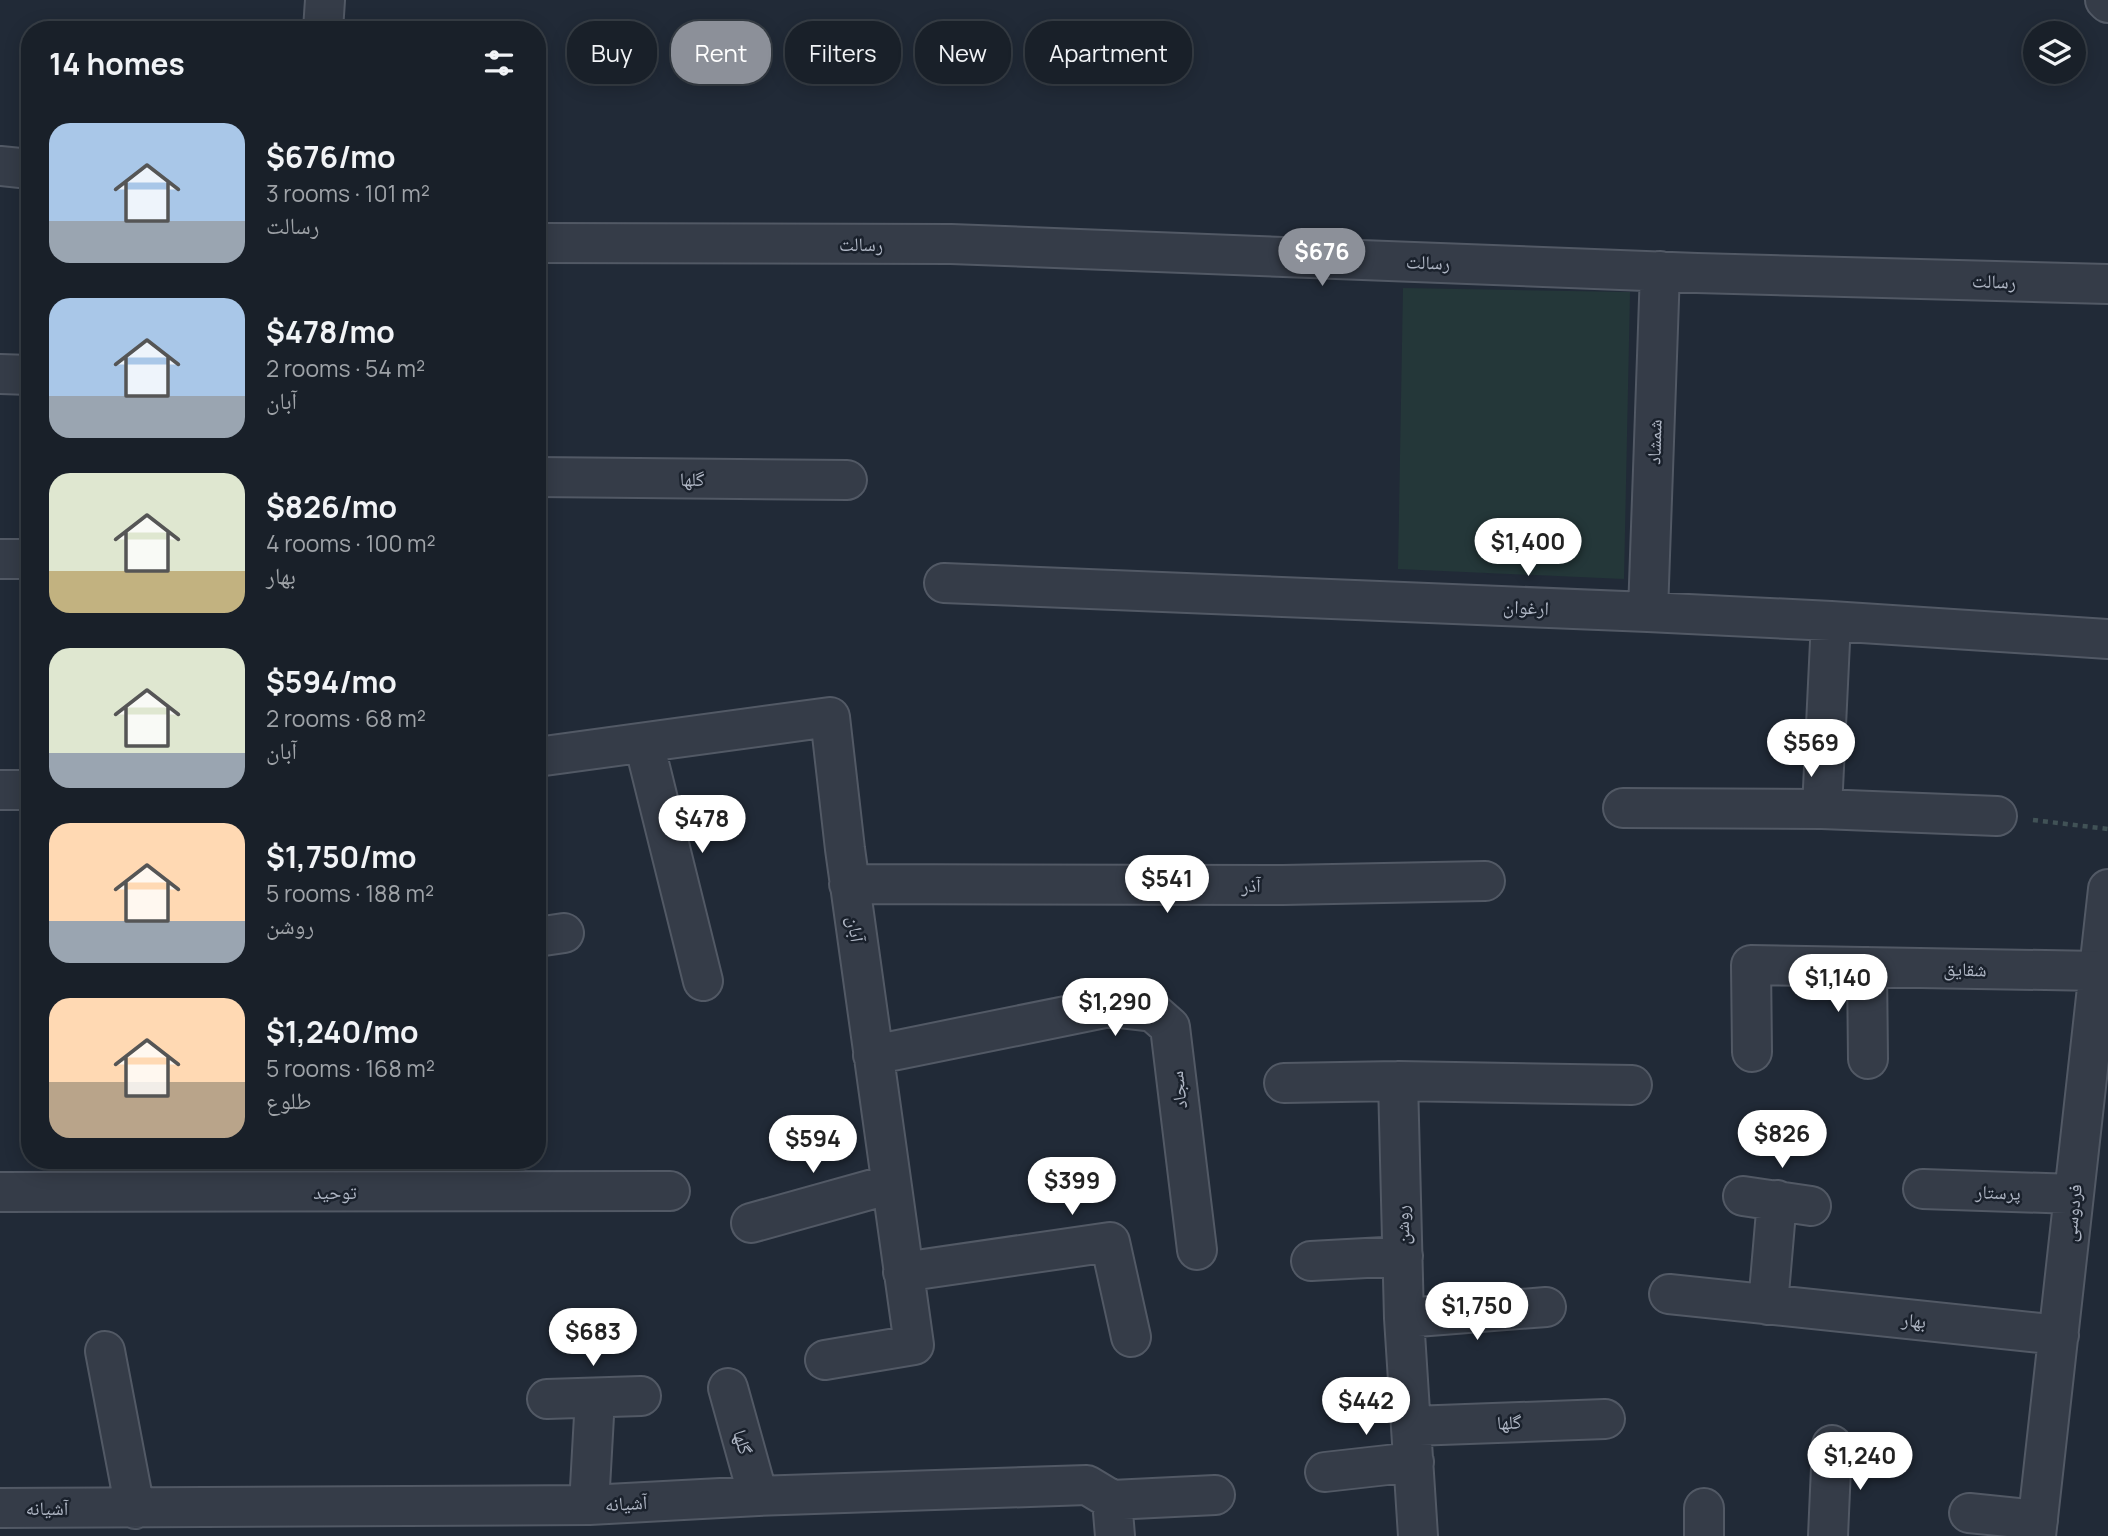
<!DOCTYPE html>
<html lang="en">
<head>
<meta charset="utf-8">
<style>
	body { margin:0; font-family:Manrope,"Noto Naskh Arabic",sans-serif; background:#222831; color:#f1f3f6; height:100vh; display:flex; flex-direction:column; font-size:26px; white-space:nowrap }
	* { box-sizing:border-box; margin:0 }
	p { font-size:23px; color:#9fa3a8 }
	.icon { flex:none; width:38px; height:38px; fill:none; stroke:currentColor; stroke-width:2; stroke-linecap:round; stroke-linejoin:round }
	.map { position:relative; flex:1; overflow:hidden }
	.panel { position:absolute; left:21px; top:21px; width:525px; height:1148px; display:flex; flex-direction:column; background:#192029; border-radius:28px; box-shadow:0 4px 18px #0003,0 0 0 2px #373e46 }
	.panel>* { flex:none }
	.hud { position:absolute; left:567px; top:21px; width:665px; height:63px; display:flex; gap:14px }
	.tools { position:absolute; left:2023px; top:21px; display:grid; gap:14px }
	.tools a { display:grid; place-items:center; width:63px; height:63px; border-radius:50%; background:#192029; box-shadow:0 4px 18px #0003,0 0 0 2px #373e46; font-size:35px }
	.price { position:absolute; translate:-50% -60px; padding:0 16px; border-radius:24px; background:#fff; color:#222; font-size:23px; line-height:46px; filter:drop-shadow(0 2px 4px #0008) }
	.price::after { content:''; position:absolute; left:50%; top:42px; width:21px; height:16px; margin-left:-10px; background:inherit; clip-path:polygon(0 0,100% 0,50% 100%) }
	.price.current { background:#8c9099; color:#fff }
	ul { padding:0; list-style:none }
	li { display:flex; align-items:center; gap:21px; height:175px; padding:0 28px }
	li span { display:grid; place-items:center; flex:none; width:196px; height:140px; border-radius:21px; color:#555 }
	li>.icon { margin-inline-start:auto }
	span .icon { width:84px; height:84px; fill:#fffc; stroke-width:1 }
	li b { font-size:30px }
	h2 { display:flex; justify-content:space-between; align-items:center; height:84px; padding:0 28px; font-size:30px }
	.chip { padding:0 24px; border-radius:28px; background:#192029; box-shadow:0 4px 18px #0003,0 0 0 2px #373e46; font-size:24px; line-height:63px }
	.chip.current { background:#8c9099; color:#fff }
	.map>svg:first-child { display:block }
	.green { fill:#243739 }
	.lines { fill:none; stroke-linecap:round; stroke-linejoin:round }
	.minor-casing { stroke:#525965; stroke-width:42 }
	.path { stroke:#415256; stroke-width:4.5; stroke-dasharray:5 5; stroke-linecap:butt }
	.minor { stroke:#353c48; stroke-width:38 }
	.labels { text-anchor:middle; stroke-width:5; stroke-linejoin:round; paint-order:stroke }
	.street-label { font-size:19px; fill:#afb6c4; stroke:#1a212c }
</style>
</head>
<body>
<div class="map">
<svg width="2108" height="1536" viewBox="0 0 2108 1536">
	<rect width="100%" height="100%" fill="#212a37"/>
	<path class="green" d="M1403,288l227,4 -6,287 -226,-10z"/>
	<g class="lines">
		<defs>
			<path id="minor" d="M2105,0l3,3
				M323,30l2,-30
				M0,166l30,3
				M537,243l414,1 746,29 411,11
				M0,374l30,1
				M537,477l310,3
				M0,559h30
				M944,583l704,29 183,9 277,18
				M1648,612l12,-341
				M644,743l59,238
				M537,757l293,-40 15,132 69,496 -89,15
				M0,790h30
				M1623,808l199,1 175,7
				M1822,809l9,-188
				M849,884l434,1 202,-4
				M537,937l27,-4
				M1867,967l1,92
				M1752,1052l-1,-87 348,6
				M873,1055l237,-48 43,5 17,15 27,223
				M1398,1081l6,237 14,218
				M1284,1083l114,-2 234,4
				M1923,1189l151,5
				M0,1192l670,-1
				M1743,1196l68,10
				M751,1223l140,-39
				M1311,1261l92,-5
				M903,1272l207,-30 21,95
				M1669,1294l390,41
				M1768,1305l9,-105
				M1404,1318l142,-11
				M105,1351l30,158
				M728,1388l30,108
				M547,1399l94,-3
				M1412,1426l193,-7
				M1325,1472l89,-10
				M1112,1500l103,-5
				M1112,1500l3,36
				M589,1505l6,-107
				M0,1508l589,-3 169,-9 329,-11 25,15
				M1969,1513l69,7
				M1704,1536v-28
				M1828,1536l4,-91
				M2036,1536l72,-647"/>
		</defs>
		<use href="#minor" class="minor-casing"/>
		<path class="path" d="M2033,820l75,9"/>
		<use href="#minor" class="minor"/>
	</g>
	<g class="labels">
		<g class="street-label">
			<text x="861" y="251">رسالت</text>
			<text transform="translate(1428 262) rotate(2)" y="7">رسالت</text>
			<text transform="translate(1994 281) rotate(2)" y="7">رسالت</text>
			<text transform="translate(1654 442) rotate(-88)" y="7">شمشاد</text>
			<text x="692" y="486">گلها</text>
			<text transform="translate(1526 607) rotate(2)" y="7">ارغوان</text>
			<text x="1251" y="892">آذر</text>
			<text transform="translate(856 929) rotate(82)" y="7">آبان</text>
			<text transform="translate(1965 969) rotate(1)" y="7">شقایق</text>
			<text transform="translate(1178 1090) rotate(-97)" y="7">سجاد</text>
			<text x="335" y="1199">توحید</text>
			<text transform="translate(1998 1192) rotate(2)" y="7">پرستار</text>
			<text transform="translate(2072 1213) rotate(-84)" y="7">فردوسی</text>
			<text transform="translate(1402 1225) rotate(-92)" y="7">روشن</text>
			<text transform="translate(1914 1320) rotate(6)" y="7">بهار</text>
			<text transform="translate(1509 1422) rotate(-2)" y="7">گلها</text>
			<text transform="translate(743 1442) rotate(74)" y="7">گلها</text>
			<text transform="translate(626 1503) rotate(-3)" y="7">آشیانه</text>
			<text x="47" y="1515">آشیانه</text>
		</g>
	</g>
</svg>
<div class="tools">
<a><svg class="icon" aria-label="layers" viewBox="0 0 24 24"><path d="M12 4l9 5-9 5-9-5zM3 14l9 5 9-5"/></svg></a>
</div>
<b class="price current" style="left:1322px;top:288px">$676</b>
<b class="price" style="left:1528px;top:578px">$1,400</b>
<b class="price" style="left:1811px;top:779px">$569</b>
<b class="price" style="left:702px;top:855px">$478</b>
<b class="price" style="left:1167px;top:915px">$541</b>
<b class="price" style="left:1838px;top:1014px">$1,140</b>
<b class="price" style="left:1115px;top:1038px">$1,290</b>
<b class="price" style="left:1782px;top:1170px">$826</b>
<b class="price" style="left:813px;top:1175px">$594</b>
<b class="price" style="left:1072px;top:1217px">$399</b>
<b class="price" style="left:1477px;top:1342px">$1,750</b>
<b class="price" style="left:593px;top:1368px">$683</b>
<b class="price" style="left:1366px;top:1437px">$442</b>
<b class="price" style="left:1860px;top:1492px">$1,240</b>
<div class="hud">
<a class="chip">Buy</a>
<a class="chip current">Rent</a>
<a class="chip">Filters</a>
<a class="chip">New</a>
<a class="chip">Apartment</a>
</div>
<section class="panel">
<h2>14 homes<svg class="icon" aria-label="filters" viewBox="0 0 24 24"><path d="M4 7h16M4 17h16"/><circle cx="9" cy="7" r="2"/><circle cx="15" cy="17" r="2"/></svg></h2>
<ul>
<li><span style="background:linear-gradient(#a9c7e8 70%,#9aa5b1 0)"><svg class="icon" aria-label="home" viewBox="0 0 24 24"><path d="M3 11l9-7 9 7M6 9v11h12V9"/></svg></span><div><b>$676/mo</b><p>3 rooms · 101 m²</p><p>رسالت</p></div></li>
<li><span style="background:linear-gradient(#a9c7e8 70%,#9aa5b1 0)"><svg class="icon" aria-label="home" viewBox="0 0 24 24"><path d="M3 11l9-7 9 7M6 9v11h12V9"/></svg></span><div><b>$478/mo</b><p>2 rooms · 54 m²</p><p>آبان</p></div></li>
<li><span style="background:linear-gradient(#dfe7d0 70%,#c2b280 0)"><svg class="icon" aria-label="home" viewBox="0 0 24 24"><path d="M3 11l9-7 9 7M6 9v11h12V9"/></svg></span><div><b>$826/mo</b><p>4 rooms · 100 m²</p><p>بهار</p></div></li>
<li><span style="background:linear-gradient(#dfe7d0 75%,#9aa5b1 0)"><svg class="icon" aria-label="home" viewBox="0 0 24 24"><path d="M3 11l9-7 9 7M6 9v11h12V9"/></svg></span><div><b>$594/mo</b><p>2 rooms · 68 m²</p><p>آبان</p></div></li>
<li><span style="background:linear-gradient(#ffd9b3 70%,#9aa5b1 0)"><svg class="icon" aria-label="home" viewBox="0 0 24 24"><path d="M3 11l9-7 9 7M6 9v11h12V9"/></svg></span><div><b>$1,750/mo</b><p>5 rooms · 188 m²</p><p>روشن</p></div></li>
<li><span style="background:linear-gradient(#ffd9b3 60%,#b9a48a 0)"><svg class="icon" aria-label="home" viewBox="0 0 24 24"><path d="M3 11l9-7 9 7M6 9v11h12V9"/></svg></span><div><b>$1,240/mo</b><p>5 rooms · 168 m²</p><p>طلوع</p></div></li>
</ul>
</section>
</div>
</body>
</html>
